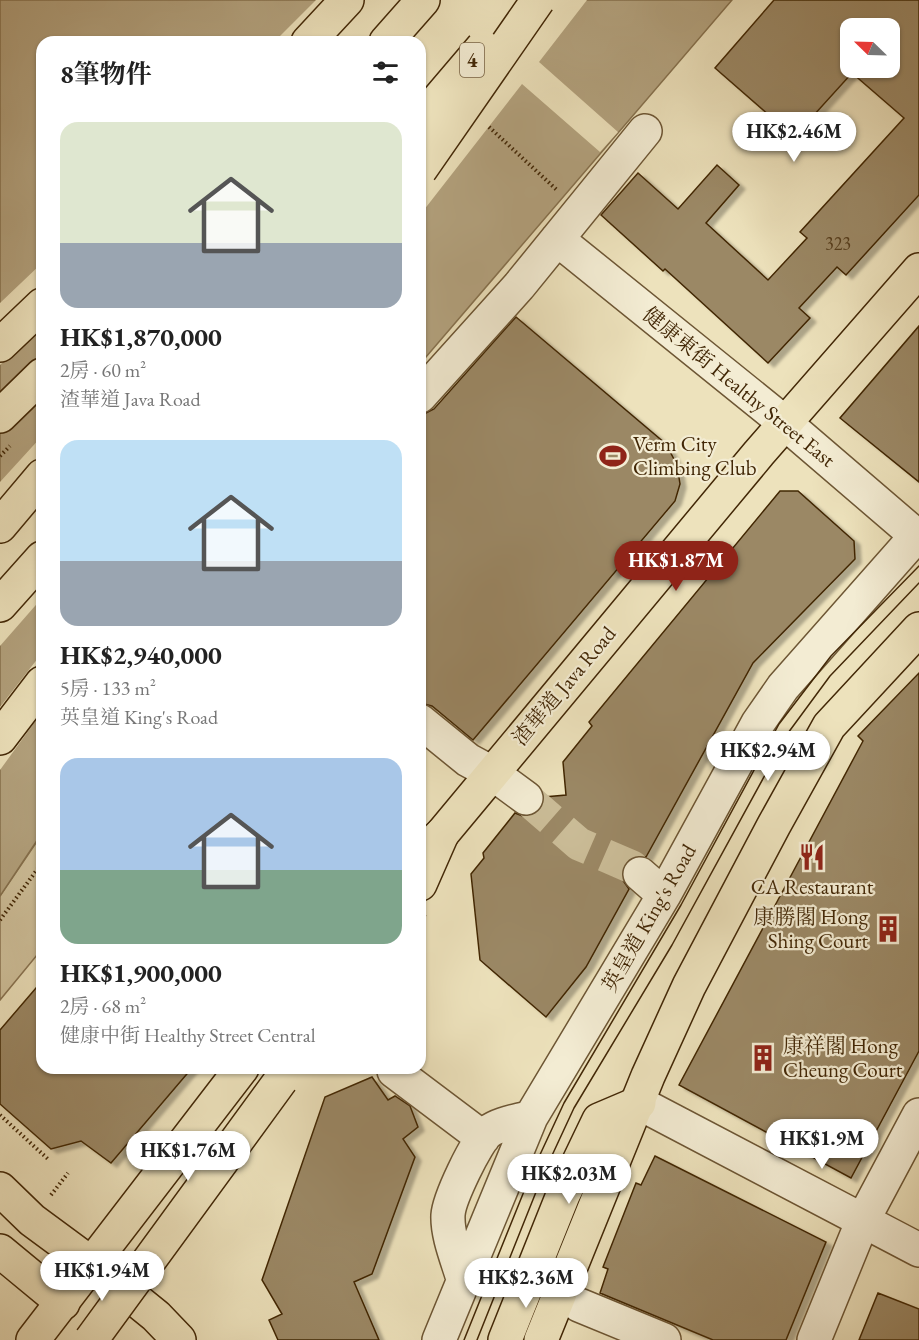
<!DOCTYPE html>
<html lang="zh-TW">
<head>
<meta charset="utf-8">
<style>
	body { margin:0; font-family:"EB Garamond","Noto Serif TC",serif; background:#f2f2f2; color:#222; height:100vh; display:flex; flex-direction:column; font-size:22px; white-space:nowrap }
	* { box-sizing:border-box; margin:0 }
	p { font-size:20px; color:#767676 }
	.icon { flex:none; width:33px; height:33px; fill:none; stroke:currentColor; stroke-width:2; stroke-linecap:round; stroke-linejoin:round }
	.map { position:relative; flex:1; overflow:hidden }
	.drawer { position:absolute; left:36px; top:36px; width:390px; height:1038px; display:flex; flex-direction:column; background:#fff; border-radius:18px; box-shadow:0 2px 4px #0004 }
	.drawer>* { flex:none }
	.needle { width:39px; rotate:293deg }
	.controls { position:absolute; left:840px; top:18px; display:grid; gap:12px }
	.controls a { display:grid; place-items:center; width:60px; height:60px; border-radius:12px; background:#fff; box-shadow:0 2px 4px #0004; font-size:30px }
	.price { position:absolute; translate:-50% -51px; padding:0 14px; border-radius:21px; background:#fff; color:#222; font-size:20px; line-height:39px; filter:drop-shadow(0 2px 3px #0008) }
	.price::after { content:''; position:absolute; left:50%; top:36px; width:18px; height:14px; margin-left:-9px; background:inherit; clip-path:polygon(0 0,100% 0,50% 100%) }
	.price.current { background:#8f2418; color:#fff }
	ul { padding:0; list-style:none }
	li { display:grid; align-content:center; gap:12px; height:318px; padding:0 24px }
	li span { display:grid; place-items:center; height:186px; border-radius:18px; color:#555 }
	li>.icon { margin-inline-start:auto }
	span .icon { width:108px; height:108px; fill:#fffc; stroke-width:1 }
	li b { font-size:26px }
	h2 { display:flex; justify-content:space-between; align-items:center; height:72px; padding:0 24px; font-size:26px }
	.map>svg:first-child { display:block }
	.green { fill:#d0c29d; stroke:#897452; stroke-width:1.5 }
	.water { fill:#b3a27e; stroke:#86714e; stroke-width:1.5 }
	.pier { fill:#ede2bc }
	.building { fill:#9b8865; stroke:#422706; stroke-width:1.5; fill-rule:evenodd; filter:url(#shadow) }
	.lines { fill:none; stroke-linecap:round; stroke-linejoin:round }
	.minor-tunnel { stroke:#cbbd98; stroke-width:33; stroke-dasharray:33 16; stroke-linecap:butt }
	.minor-casing { stroke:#6d5634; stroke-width:36 }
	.major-casing { stroke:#422706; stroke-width:36 }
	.highway-casing { stroke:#422706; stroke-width:36 }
	.path { stroke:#422706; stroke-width:4; stroke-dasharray:1.5 3; stroke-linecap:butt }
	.minor { stroke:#f3ecd3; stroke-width:33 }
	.major { stroke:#ede2bc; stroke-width:33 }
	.highway { stroke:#ede2bc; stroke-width:33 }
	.tram { stroke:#422706; stroke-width:1.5 }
	.highway-bridge-casing { stroke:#422706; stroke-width:36; stroke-linecap:butt }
	.highway-bridge { stroke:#ede2bc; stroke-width:33 }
	.labels { text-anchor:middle; stroke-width:4.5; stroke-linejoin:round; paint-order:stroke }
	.number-label { font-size:18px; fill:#583f1e }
	.shield { fill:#f3ecd3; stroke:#776244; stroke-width:1.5 }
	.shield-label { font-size:20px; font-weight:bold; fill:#422706 }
	.street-label { font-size:21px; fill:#422706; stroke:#f3ecd3 }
	.poi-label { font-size:21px; fill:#422706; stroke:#f3ecd3; text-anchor:start }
</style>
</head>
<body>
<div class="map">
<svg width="919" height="1340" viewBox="0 0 919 1340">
	<defs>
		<filter id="shadow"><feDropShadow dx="6" dy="4" stdDeviation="1.5" flood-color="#0004"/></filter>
	</defs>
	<rect width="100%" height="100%" fill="#ede2bc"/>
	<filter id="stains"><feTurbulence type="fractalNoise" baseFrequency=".00333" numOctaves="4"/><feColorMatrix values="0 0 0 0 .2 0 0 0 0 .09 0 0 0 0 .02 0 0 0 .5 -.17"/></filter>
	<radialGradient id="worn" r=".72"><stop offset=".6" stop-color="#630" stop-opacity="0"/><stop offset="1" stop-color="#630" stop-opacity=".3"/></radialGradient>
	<path class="green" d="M42,834v115l-42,51v-104z"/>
	<path class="water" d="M0,0h732l-312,364v-322h-378v791l-42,63z"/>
	<path class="pier" d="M316,0h271l-48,62 79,70 -18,20 -78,-68 -102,131v-173h-146z
		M42,263v62l-42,40v-62z
		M42,436v162l-42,48v-164z
		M42,653v59l-42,58v-63z"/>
	<path class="building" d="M774,0h145v195l-73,80 -9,-8 -38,41 11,10 -42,45 -103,-94 -2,2 -62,-56 37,-42 40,36 39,-44 22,20 -33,38 62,57 39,-42 -7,-6 104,-114 -52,-45 -58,64 -79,-69zM850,28h40v40h-40z
		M516,317l150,127 11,21 3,19 -5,17 -202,239 -41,-34 -12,-3v-287l14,-7z
		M919,326v156l-79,-64z
		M780,491h18l56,50 1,18 -102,104 -107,194 -11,-1 -9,6 -4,8v9l7,10 -43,78 -40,50 -66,-57 -9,-86 13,-16 -1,-5 32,-40 10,4 8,-2 8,-6 3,-12 22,-2 -3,-33 29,-36 -3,-4z
		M919,673v378l-68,127 -172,-93 184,-344 -5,-5z
		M42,981v87h150l-81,95 -30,-22 -30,8 -51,-45v-74z
		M372,1077l16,23 7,-4 15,10 8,21 -15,12 12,18 -43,117 -18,8 25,58h-101l-9,-20 13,-6 -20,-34 63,-183z
		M655,1156l171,86 -40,98h-73l-113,-47 8,-24 -5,-2 33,-84 5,2z
		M878,1293l41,16v31h-60z"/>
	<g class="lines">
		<path class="minor-tunnel" d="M526,798l53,46 53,23 8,7"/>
		<defs>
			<path id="minor" d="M557,239l228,184 134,115
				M420,396l99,-110 126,-155
				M420,721l48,39 24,13 34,25
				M640,874l24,21
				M394,1071l89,67
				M639,1103l280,147
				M464,1282c-6,-21 -17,-46 -16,-67 1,-16 28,-73 40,-83 12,-9 30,-11 43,-15
				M579,1305l85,35
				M439,1340l92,-223 133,-222 94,-172 25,-36 136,-154
				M814,1340l49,-120 56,-105"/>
			<path id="major" d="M422,853l20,-19 317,-381 160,-183
				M93,1265l63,51 23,24
				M33,1340l209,-272
				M541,1340l107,-264 41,-90 85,-161 55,-99 90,-97"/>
			<path id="highway" d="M308,42l39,-42
				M386,42l37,-42
				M0,345l42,-40
				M0,416l42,-41
				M0,526l42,-50
				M0,605l42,-47
				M0,738l42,-55
				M420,884l22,-50
				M0,1189l32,31 61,45
				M0,1251l63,52
				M505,1340l58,-145 36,-75 40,-17"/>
		</defs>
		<use href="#minor" class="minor-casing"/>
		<use href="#major" class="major-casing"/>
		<use href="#highway" class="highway-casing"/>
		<path class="path" d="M489,127l69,64
			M0,456l10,-10
			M0,920l42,-57
			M420,924l5,-10
			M0,1115l49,45
			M51,1195l17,-22"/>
		<use href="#minor" class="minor"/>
		<use href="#major" class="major"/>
		<use href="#highway" class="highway"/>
		<path class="tram" d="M464,1340l67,-166 33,-71 117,-198 98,-181 52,-68 88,-90
			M477,1340l65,-163 32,-69 98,-163 116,-212 42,-57 89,-93"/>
		<defs>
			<path id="highway-bridge" d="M420,121l63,-74
				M420,170l118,-170
				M91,1340l190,-260"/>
		</defs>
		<use href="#highway-bridge" class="highway-bridge-casing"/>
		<use href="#highway-bridge" class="highway-bridge"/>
	</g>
	<defs>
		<symbol id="stadium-bare" viewBox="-9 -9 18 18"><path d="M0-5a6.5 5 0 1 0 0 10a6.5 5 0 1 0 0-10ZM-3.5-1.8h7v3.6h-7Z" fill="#8f2418" stroke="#f3ecd3" stroke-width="2.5" paint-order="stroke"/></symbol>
		<symbol id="restaurant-bare" viewBox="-9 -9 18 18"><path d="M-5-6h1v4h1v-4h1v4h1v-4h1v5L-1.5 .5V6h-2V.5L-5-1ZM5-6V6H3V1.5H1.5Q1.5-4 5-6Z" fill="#8f2418" stroke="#f3ecd3" stroke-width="2.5" paint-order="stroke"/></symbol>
		<symbol id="building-bare" viewBox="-9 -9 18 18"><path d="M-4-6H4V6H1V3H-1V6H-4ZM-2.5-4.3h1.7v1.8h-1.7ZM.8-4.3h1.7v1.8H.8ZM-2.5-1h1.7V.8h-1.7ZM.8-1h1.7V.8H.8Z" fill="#8f2418" stroke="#f3ecd3" stroke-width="2.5" paint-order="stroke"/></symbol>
	</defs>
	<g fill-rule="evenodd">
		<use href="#stadium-bare" x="594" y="437" width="38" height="38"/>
		<use href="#restaurant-bare" x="793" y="838" width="38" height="38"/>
		<use href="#building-bare" x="869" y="910" width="38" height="38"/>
		<use href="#building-bare" x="744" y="1039" width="38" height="38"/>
	</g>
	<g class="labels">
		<g class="number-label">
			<text x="838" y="250">323</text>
		</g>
		<rect class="shield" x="460" y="43" width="24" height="34" rx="4.5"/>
		<g class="shield-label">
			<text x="472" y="67">4</text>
		</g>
		<g class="street-label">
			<text transform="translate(739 387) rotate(39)" y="7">健康東街 Healthy Street East</text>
			<text transform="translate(564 686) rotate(-50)" y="7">渣華道 Java Road</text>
			<text transform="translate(649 918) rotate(-60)" y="7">英皇道 King's Road</text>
		</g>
		<g class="poi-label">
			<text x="633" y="451">Verm City<tspan x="633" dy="24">Climbing Club</tspan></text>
			<text x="812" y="894" text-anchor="middle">CA Restaurant</text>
			<text x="868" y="924" text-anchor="end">康勝閣 Hong<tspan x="868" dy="24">Shing Court</tspan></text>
			<text x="783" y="1053">康祥閣 Hong<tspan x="783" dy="24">Cheung Court</tspan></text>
		</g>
	</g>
	<rect width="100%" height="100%" filter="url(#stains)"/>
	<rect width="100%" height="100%" fill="url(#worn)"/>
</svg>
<div class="controls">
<a><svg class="needle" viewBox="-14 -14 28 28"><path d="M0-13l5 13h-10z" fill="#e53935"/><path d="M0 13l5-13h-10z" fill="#767676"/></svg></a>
</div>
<b class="price" style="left:794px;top:163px">HK$2.46M</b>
<b class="price current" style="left:676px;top:592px">HK$1.87M</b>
<b class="price" style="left:768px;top:782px">HK$2.94M</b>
<b class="price" style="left:822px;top:1170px">HK$1.9M</b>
<b class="price" style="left:188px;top:1182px">HK$1.76M</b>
<b class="price" style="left:569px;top:1205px">HK$2.03M</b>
<b class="price" style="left:102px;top:1302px">HK$1.94M</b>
<b class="price" style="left:526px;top:1309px">HK$2.36M</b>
<section class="drawer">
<h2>8筆物件<svg class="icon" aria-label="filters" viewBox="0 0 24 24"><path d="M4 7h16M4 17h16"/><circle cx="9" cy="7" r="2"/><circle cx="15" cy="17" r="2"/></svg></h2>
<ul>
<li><span style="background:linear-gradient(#dfe7d0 65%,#9aa5b1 0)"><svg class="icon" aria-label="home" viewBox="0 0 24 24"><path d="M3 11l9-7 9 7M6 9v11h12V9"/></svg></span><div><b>HK$1,870,000</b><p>2房 · 60 m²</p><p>渣華道 Java Road</p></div></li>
<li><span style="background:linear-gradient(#bfe0f5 65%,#9aa5b1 0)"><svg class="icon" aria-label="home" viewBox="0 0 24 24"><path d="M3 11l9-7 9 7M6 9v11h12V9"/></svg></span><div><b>HK$2,940,000</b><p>5房 · 133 m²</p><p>英皇道 King's Road</p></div></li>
<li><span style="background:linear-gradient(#a9c7e8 60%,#7fa58c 0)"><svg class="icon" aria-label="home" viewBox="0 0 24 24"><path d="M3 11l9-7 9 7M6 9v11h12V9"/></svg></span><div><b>HK$1,900,000</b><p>2房 · 68 m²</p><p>健康中街 Healthy Street Central</p></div></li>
</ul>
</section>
</div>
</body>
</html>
